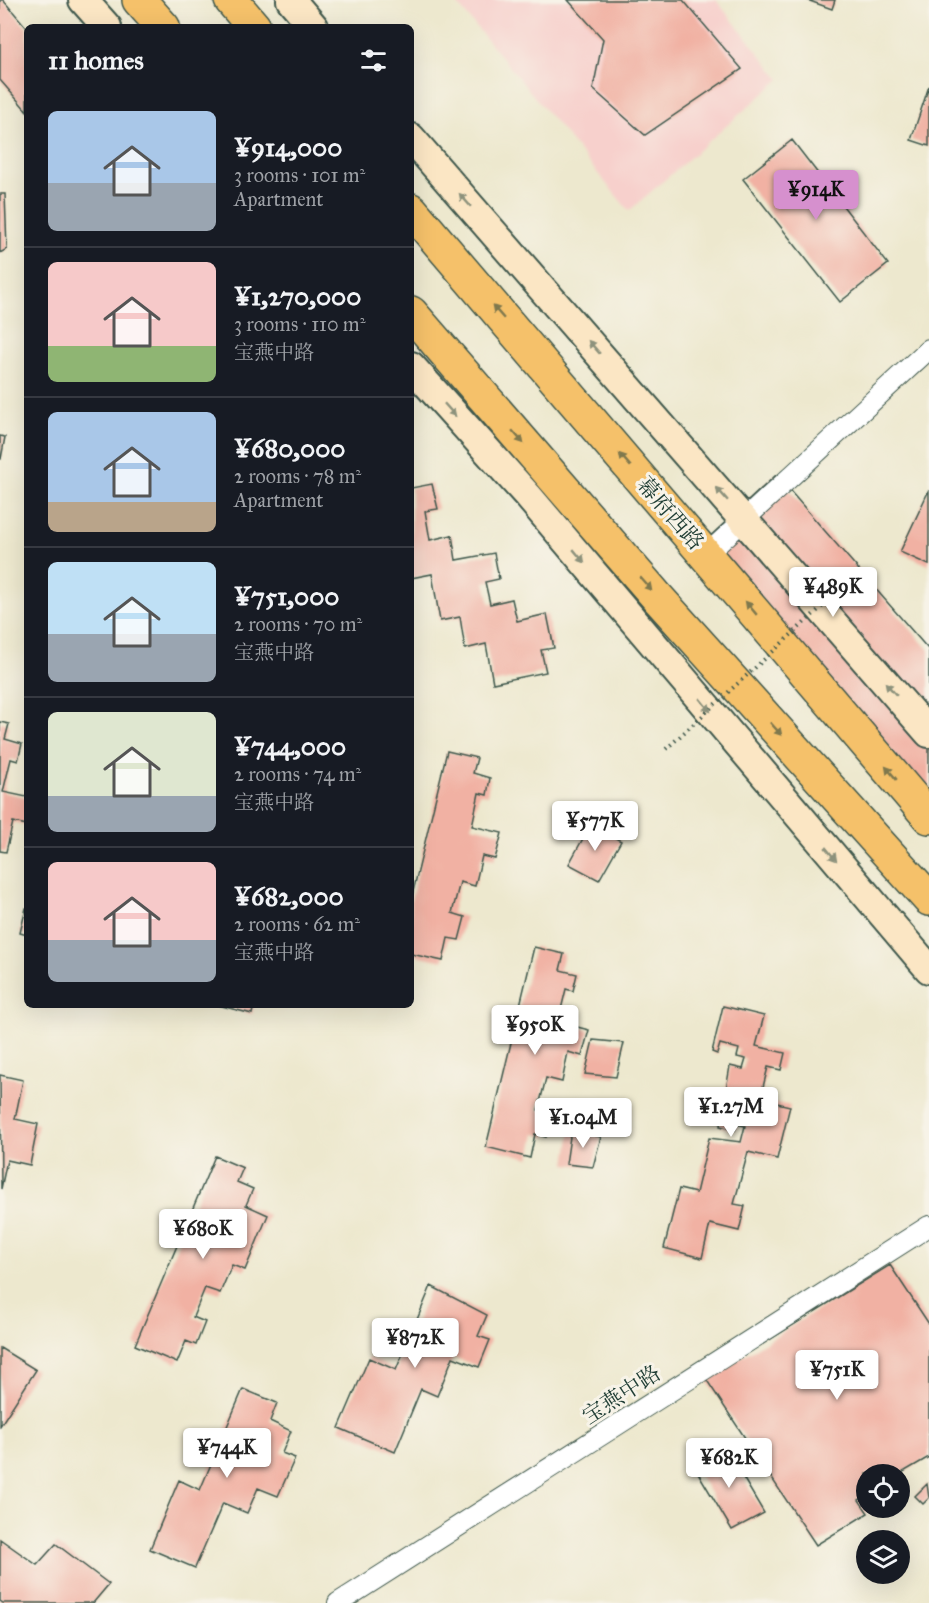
<!DOCTYPE html>
<html lang="en">
<head>
<meta charset="utf-8">
<style>
	body { margin:0; font-family:"IM FELL Great Primer","Noto Serif SC",serif; background:#20242c; color:#f1f3f6; height:100vh; display:flex; flex-direction:column; font-size:22px; white-space:nowrap }
	* { box-sizing:border-box; margin:0 }
	p { font-size:20px; color:#9ea1a6 }
	.icon { flex:none; width:33px; height:33px; fill:none; stroke:currentColor; stroke-width:2; stroke-linecap:round; stroke-linejoin:round }
	.map { position:relative; flex:1; overflow:hidden }
	.sheet { position:absolute; left:24px; top:24px; width:390px; height:984px; display:flex; flex-direction:column; background:#171b24; border-radius:9px; box-shadow:0 6px 24px #0002 }
	.sheet>* { flex:none }
	.fabs { position:absolute; left:856px; top:1464px; display:grid; gap:12px }
	.fabs a { display:grid; place-items:center; width:54px; height:54px; border-radius:50%; background:#171b24; box-shadow:0 6px 24px #0002; font-size:30px }
	.price { position:absolute; translate:-50% -51px; padding:0 14px; border-radius:6px; background:#fff; color:#222; font-size:20px; line-height:39px; filter:drop-shadow(0 2px 3px #0008) }
	.price::after { content:''; position:absolute; left:50%; top:36px; width:18px; height:14px; margin-left:-9px; background:inherit; clip-path:polygon(0 0,100% 0,50% 100%) }
	.price.on { background:#d690ce; color:#111 }
	ul { padding:0; list-style:none }
	li { display:flex; align-items:center; gap:18px; height:150px; padding:0 24px }
	li+li { border-top:2px solid #363941 }
	li span { display:grid; place-items:center; flex:none; width:168px; height:120px; border-radius:9px; color:#555 }
	li>.icon { margin-inline-start:auto }
	span .icon { width:72px; height:72px; fill:#fffc; stroke-width:1 }
	li b { font-size:26px }
	h2 { display:flex; justify-content:space-between; align-items:center; height:72px; padding:0 24px; font-size:26px }
	.map>svg:first-child { display:block }
	.built { fill:#f7d0cc }
	.building { fill:#f1b1a3 }
	.lines { fill:none; stroke-linecap:round; stroke-linejoin:round }
	.minor-casing { stroke:#3e574b; stroke-width:22 }
	.secondary-casing { stroke:#3e574b; stroke-width:32 }
	.trunk-casing { stroke:#3e574b; stroke-width:36 }
	.minor { stroke:#fff; stroke-width:20 }
	.secondary { stroke:#fbe6c4; stroke-width:28 }
	.trunk { stroke:#f5c16b; stroke-width:33 }
	.path-bridge { stroke:#3e574b; stroke-width:4; stroke-dasharray:1.5 4.5; stroke-linecap:butt }
	.oneway { fill:#8d927c }
	.oneway2 { fill:#7f784d }
	.labels { text-anchor:middle; stroke-width:6; stroke-linejoin:round; paint-order:stroke }
	.street-label { font-size:22px; fill:#1f3d34; stroke:#f7f3e8 }
</style>
</head>
<body>
<div class="map">
<svg width="929" height="1603" viewBox="0 0 929 1603">
	<rect width="100%" height="100%" fill="#f7f3e8"/>
	<filter id="ink" filterUnits="userSpaceOnUse"><feTurbulence type="fractalNoise" baseFrequency=".0167" numOctaves="2"/><feDisplacementMap in="SourceGraphic" scale="12" xChannelSelector="R" yChannelSelector="G"/><feConvolveMatrix kernelMatrix="1 2 1 2 8 2 1 2 1" color-interpolation-filters="sRGB"/></filter>
	<filter id="wash" filterUnits="userSpaceOnUse"><feTurbulence type="fractalNoise" baseFrequency=".008" numOctaves="4" result="noise"/><feDisplacementMap in="SourceGraphic" scale="24" xChannelSelector="R" yChannelSelector="G"/><feGaussianBlur stdDeviation="1.35" result="paint"/><feColorMatrix in="noise" values="0 0 0 0 0 0 0 0 0 0 0 0 0 0 0 0 0 1.4 0 .05"/><feComposite in="paint" operator="in"/></filter>
	<g filter="url(#wash)">
		<rect width="100%" height="100%" fill="#ede8ce"/>
		<path class="built" d="M454,0h262l64,79 -151,132z"/>
		<g id="blocks">
			<path class="building" d="M0,0h3l24,28v83l-27,-31z
				M568,0h115l59,69 -97,66 -52,-46 10,-50z
				M807,0h28l-3,9z
				M929,86v60l-18,-6z
				M792,140l96,124 -48,38 -97,-123z
				M0,194h5l2,55 -7,4z
				M0,436l5,1 -4,22h-1z
				M776,475l153,175v145l-224,-254z
				M432,484l6,25 -13,2 5,29 22,-5 4,25 38,-7 5,26 -14,3 5,22 22,-5 5,22 30,-7 7,34 -13,2 5,22 -53,11 -7,-39 -21,5 -5,-32 -20,4 -8,-47 -21,4v-90z
				M929,490v75l-29,-13z
				M0,722l9,2 -4,15 17,5 -4,17 -7,-2 -8,33 24,5v28l-14,-3 -7,30 -6,-1z
				M447,751l30,7 -4,15 17,5 -3,17 -8,-2 -7,33 30,7 -7,26 -13,-3 -7,30 -15,-4 -8,31 13,4 -6,23 -11,-2 -5,23 -32,-7v-54z
				M591,824l30,17 -22,39 -30,-16z
				M26,908h1v27l-7,-2z
				M534,947l30,7 -4,16 17,4 -4,17 -7,-2 -8,33 31,8 -7,26 -14,-4 -6,30 -16,-4 -8,32 14,3 -6,24 -11,-3 -5,24 -44,-11z
				M218,1005h36l-2,9z
				M723,1006l41,10 -8,30 29,7 -4,17 -13,-3 -8,32 30,7 -13,53 -29,-7 -14,52 11,2 -6,25 -29,-7 -8,34 -38,-10 15,-59 17,4 13,-55 32,4 4,-16 -8,-2 -2,6 -15,-4 10,-60 13,3 3,-10 -9,-2 2,-8 -19,-5 -3,10 -5,-2z
				M593,1040l31,3 -8,34 -31,-3z
				M0,1075l23,5 -8,39 23,5 -8,41 -23,-5 -6,29z
				M571,1130l30,7 -8,30 -27,-3z
				M215,1156l28,12 -6,14 16,7 -7,16 22,10 -23,55 -13,-5 -12,28 -15,-5 -12,29 12,5 -9,23 -10,-4 -9,22 -42,-18z
				M890,1265l39,59v133l-29,17h-33v21l-8,5 9,13 -52,32 -110,-166z
				M431,1286l56,29 -9,21 12,4 -11,27 -26,-10 -16,39 -16,-7 -26,63 -56,-24 30,-70 27,12z
				M0,1348l36,22 -36,56z
				M243,1389l34,14 -7,18 21,10 -9,22 13,5 -17,38 -20,-8 -11,25 -24,-10 -28,65 -45,-19 29,-69 21,10z
				M725,1447l39,66 -32,17 -38,-64z
				M927,1484l2,14 -6,6 -8,-8z
				M0,1539l37,26 19,-21 53,40 -16,19h-90l-3,-2z"/>
		</g>
	</g>
	<g filter="url(#ink)">
		<use href="#blocks" fill-opacity="0" stroke="#3e574b" stroke-width="1.5"/>
		<g class="lines">
			<defs>
				<path id="minor" d="M706,555l223,-206
					M338,1603l591,-377"/>
				<path id="secondary" d="M83,0l24,27
					M291,0l23,27
					M411,138l518,595
					M411,366l117,130 401,473"/>
				<path id="trunk" d="M139,0l24,27
					M231,0l23,27
					M411,210l518,607
					M411,313l247,285 271,301"/>
			</defs>
			<use href="#minor" class="minor-casing"/>
			<use href="#secondary" class="secondary-casing"/>
			<use href="#trunk" class="trunk-casing"/>
			<use href="#minor" class="minor"/>
			<use href="#secondary" class="secondary"/>
			<use href="#trunk" class="trunk"/>
			<path class="path-bridge" d="M666,749l194,-177"/>
		</g>
		<defs><path id="oneway-solid" d="M-6-.8H1V-3.2L6.5 0L1 3.2V.8H-6Z" transform="scale(1.5)"/></defs>
		<g class="oneway">
			<use href="#oneway-solid" transform="translate(465 200) rotate(-131)"/>
			<use href="#oneway-solid" transform="translate(594 347) rotate(-131)"/>
			<use href="#oneway-solid" transform="translate(450 410) rotate(48)"/>
			<use href="#oneway-solid" transform="translate(722 494) rotate(-131)"/>
			<use href="#oneway-solid" transform="translate(579 556) rotate(50)"/>
			<use href="#oneway-solid" transform="translate(891 689) rotate(-131)"/>
			<use href="#oneway-solid" transform="translate(705 705) rotate(50)"/>
			<use href="#oneway-solid" transform="translate(831 854) rotate(50)"/>
		</g>
		<g class="oneway2">
			<use href="#oneway-solid" transform="translate(498 312) rotate(-131)"/>
			<use href="#oneway-solid" transform="translate(518 437) rotate(49)"/>
			<use href="#oneway-solid" transform="translate(625 460) rotate(-131)"/>
			<use href="#oneway-solid" transform="translate(646 584) rotate(49)"/>
			<use href="#oneway-solid" transform="translate(751 608) rotate(-130)"/>
			<use href="#oneway-solid" transform="translate(776 729) rotate(48)"/>
			<use href="#oneway-solid" transform="translate(891 773) rotate(-130)"/>
		</g>
	</g>
	<g class="labels">
		<g class="street-label">
			<text transform="translate(671 513) rotate(49)" y="8">幕府西路</text>
			<text transform="translate(621 1394) rotate(-33)" y="8">宝燕中路</text>
		</g>
	</g>
</svg>
<div class="fabs">
<a><svg class="icon" aria-label="locate" viewBox="0 0 24 24"><circle cx="12" cy="12" r="6"/><path d="M12 2v4M12 18v4M2 12h4M18 12h4"/></svg></a>
<a><svg class="icon" aria-label="layers" viewBox="0 0 24 24"><path d="M12 4l9 5-9 5-9-5zM3 14l9 5 9-5"/></svg></a>
</div>
<b class="price on" style="left:816px;top:221px">¥914K</b>
<b class="price" style="left:833px;top:618px">¥489K</b>
<b class="price" style="left:595px;top:852px">¥577K</b>
<b class="price" style="left:535px;top:1056px">¥950K</b>
<b class="price" style="left:731px;top:1138px">¥1.27M</b>
<b class="price" style="left:583px;top:1149px">¥1.04M</b>
<b class="price" style="left:203px;top:1260px">¥680K</b>
<b class="price" style="left:415px;top:1369px">¥872K</b>
<b class="price" style="left:837px;top:1401px">¥751K</b>
<b class="price" style="left:227px;top:1479px">¥744K</b>
<b class="price" style="left:729px;top:1489px">¥682K</b>
<section class="sheet">
<h2>11 homes<svg class="icon" aria-label="filters" viewBox="0 0 24 24"><path d="M4 7h16M4 17h16"/><circle cx="9" cy="7" r="2"/><circle cx="15" cy="17" r="2"/></svg></h2>
<ul>
<li><span style="background:linear-gradient(#a9c7e8 60%,#9aa5b1 0)"><svg class="icon" aria-label="home" viewBox="0 0 24 24"><path d="M3 11l9-7 9 7M6 9v11h12V9"/></svg></span><div><b>¥914,000</b><p>3 rooms · 101 m²</p><p>Apartment</p></div></li>
<li><span style="background:linear-gradient(#f6c9c9 70%,#8fb573 0)"><svg class="icon" aria-label="home" viewBox="0 0 24 24"><path d="M3 11l9-7 9 7M6 9v11h12V9"/></svg></span><div><b>¥1,270,000</b><p>3 rooms · 110 m²</p><p>宝燕中路</p></div></li>
<li><span style="background:linear-gradient(#a9c7e8 75%,#b9a48a 0)"><svg class="icon" aria-label="home" viewBox="0 0 24 24"><path d="M3 11l9-7 9 7M6 9v11h12V9"/></svg></span><div><b>¥680,000</b><p>2 rooms · 78 m²</p><p>Apartment</p></div></li>
<li><span style="background:linear-gradient(#bfe0f5 60%,#9aa5b1 0)"><svg class="icon" aria-label="home" viewBox="0 0 24 24"><path d="M3 11l9-7 9 7M6 9v11h12V9"/></svg></span><div><b>¥751,000</b><p>2 rooms · 70 m²</p><p>宝燕中路</p></div></li>
<li><span style="background:linear-gradient(#dfe7d0 70%,#9aa5b1 0)"><svg class="icon" aria-label="home" viewBox="0 0 24 24"><path d="M3 11l9-7 9 7M6 9v11h12V9"/></svg></span><div><b>¥744,000</b><p>2 rooms · 74 m²</p><p>宝燕中路</p></div></li>
<li><span style="background:linear-gradient(#f6c9c9 65%,#9aa5b1 0)"><svg class="icon" aria-label="home" viewBox="0 0 24 24"><path d="M3 11l9-7 9 7M6 9v11h12V9"/></svg></span><div><b>¥682,000</b><p>2 rooms · 62 m²</p><p>宝燕中路</p></div></li>
</ul>
</section>
</div>
</body>
</html>
